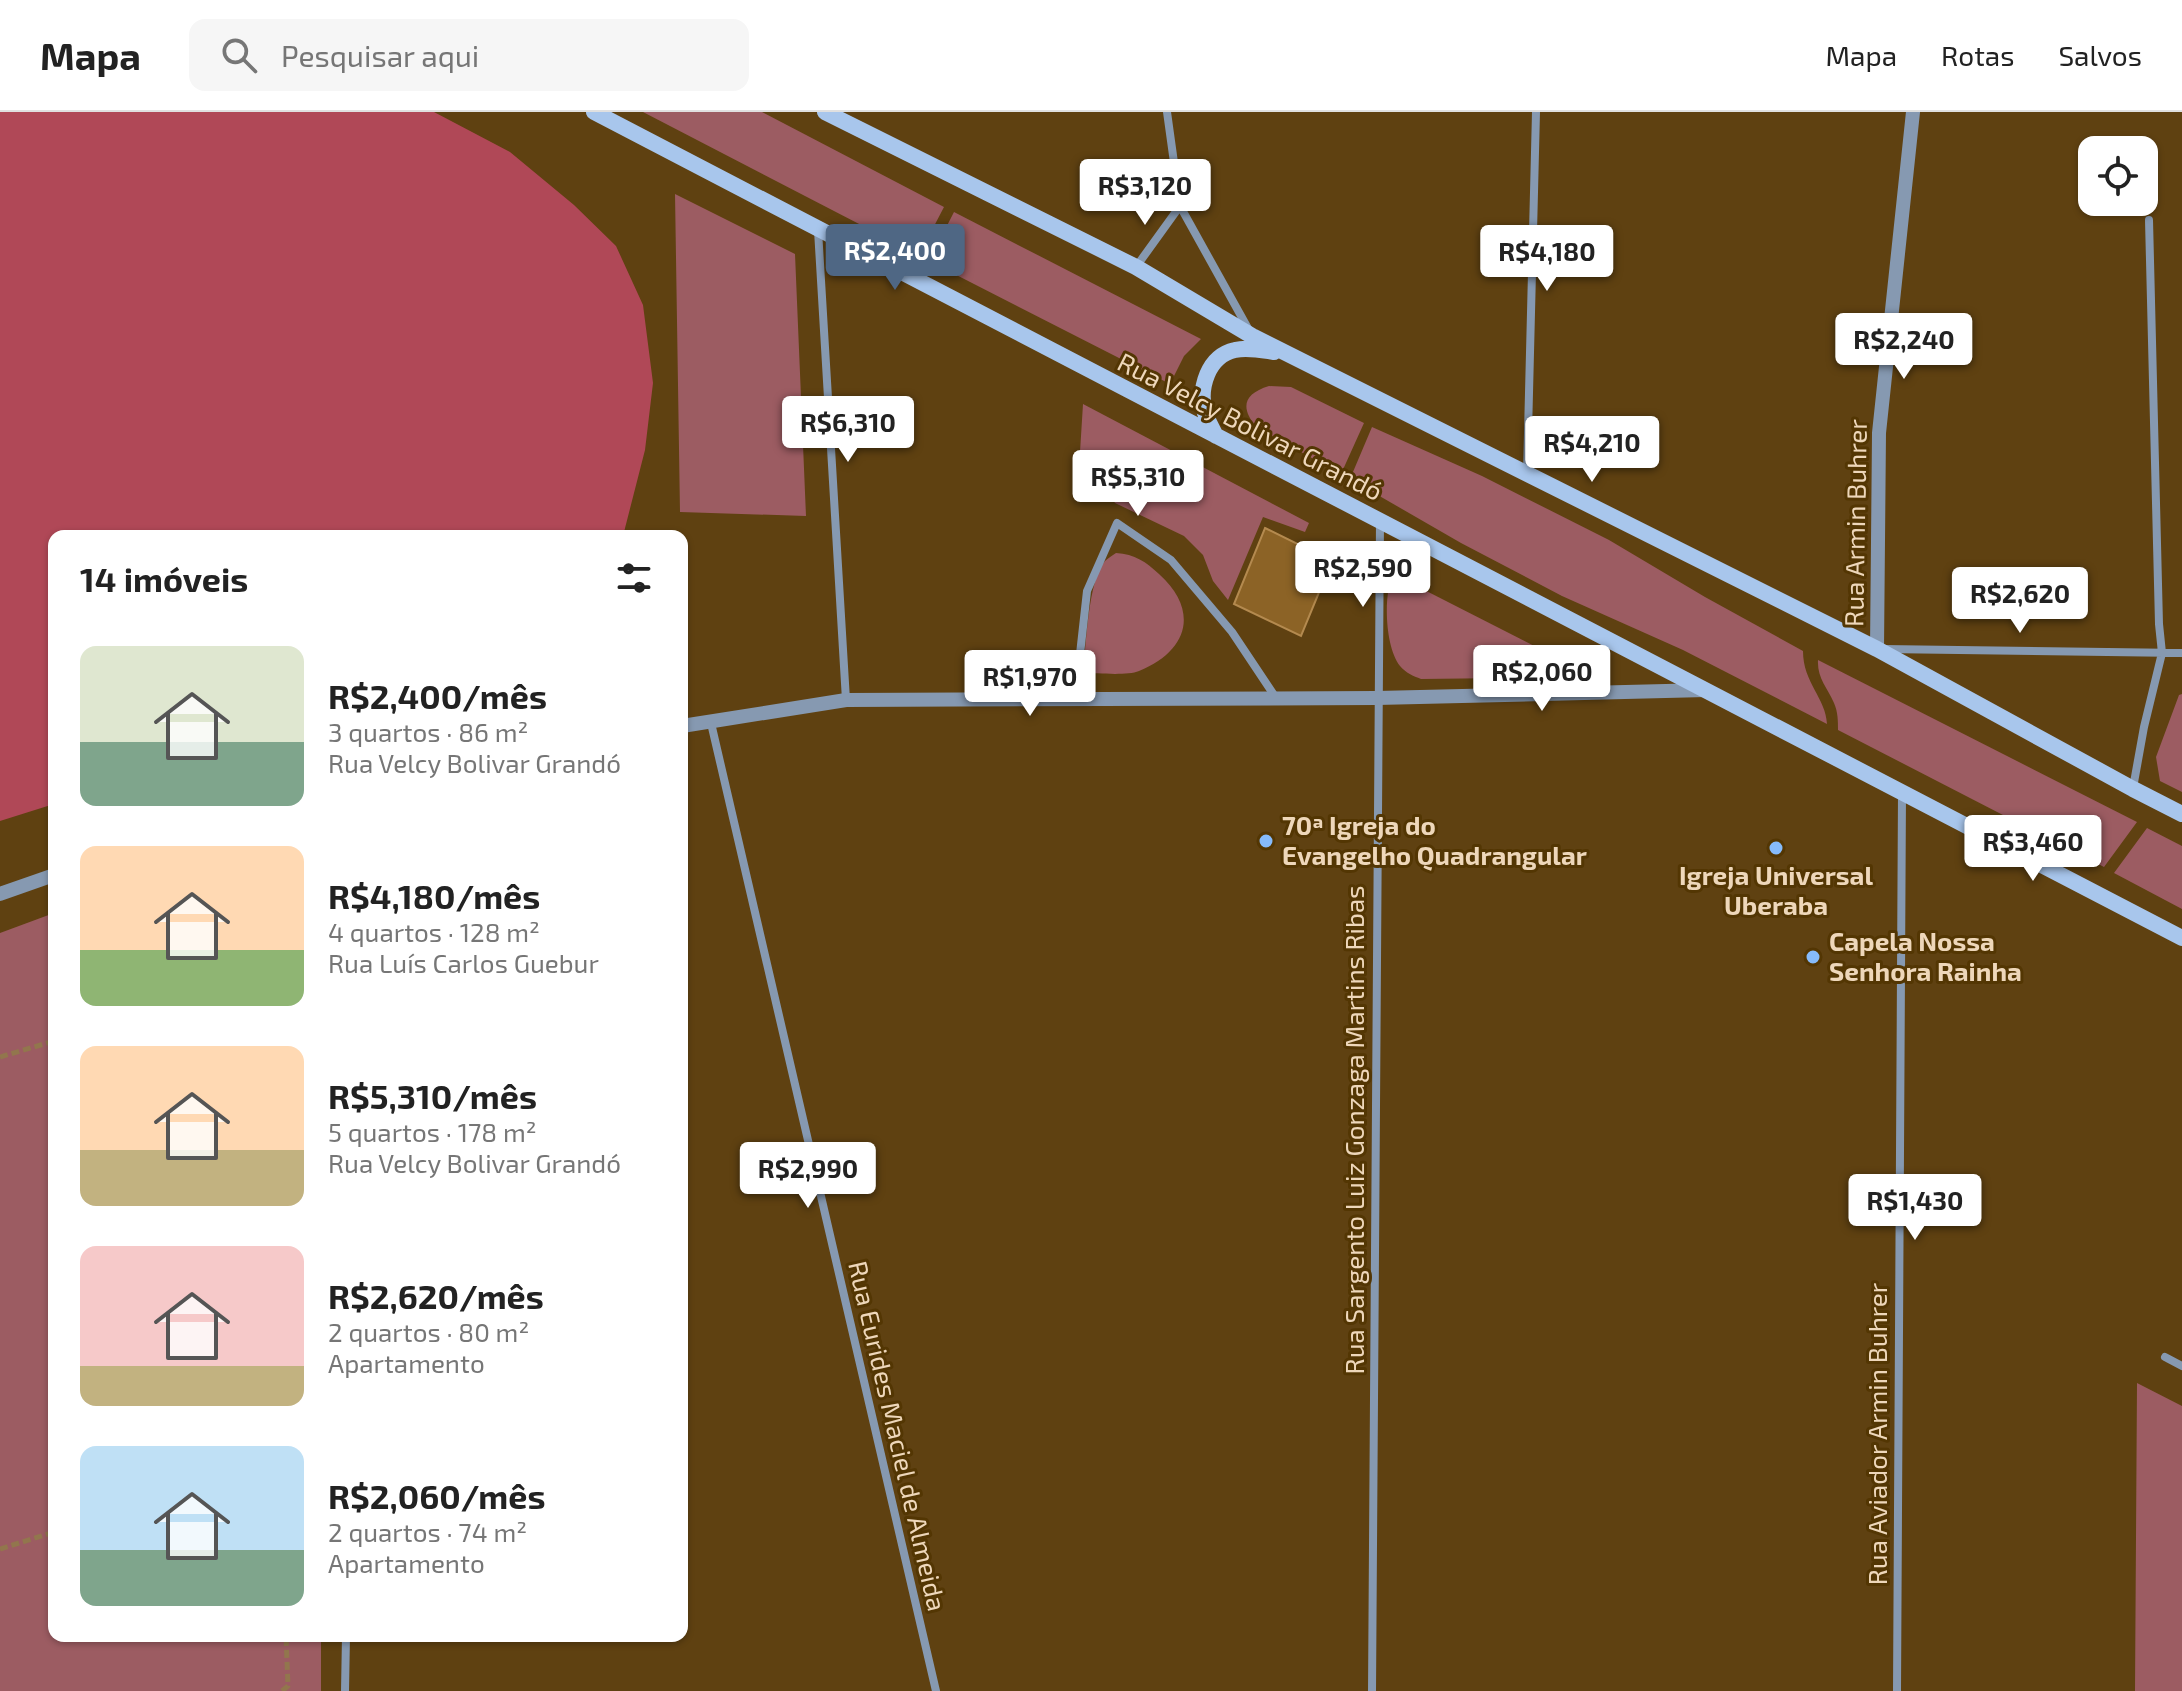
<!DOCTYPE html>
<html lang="pt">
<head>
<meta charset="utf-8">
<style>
	body { margin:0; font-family:"Exo 2",sans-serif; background:#f6f6f6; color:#222; height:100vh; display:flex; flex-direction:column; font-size:30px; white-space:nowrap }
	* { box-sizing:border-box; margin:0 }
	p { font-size:26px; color:#767676 }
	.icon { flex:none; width:44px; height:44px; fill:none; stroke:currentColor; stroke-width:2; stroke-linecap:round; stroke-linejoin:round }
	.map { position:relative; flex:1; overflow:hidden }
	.drawer { position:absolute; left:48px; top:418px; width:640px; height:1112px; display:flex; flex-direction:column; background:#fff; border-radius:16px; box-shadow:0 2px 6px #0004 }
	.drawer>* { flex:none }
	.tools { position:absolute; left:2078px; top:24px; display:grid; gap:16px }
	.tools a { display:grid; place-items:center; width:80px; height:80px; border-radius:16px; background:#fff; box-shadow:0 2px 6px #0004; font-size:40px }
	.price { position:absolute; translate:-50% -68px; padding:0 18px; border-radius:8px; background:#fff; color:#222; font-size:26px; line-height:52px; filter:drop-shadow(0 2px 4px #0008) }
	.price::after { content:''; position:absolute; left:50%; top:48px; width:24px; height:18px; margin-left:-12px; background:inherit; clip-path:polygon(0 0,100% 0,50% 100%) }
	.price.active { background:#4f6784; color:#fff }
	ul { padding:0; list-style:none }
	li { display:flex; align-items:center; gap:24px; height:200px; padding:0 32px }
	li span { display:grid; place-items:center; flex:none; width:224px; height:160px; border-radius:16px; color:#555 }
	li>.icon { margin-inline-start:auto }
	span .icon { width:96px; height:96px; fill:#fffc; stroke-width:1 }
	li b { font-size:34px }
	h2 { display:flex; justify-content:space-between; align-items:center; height:96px; padding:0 32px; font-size:34px }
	header { display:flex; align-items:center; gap:48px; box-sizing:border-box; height:112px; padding:0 40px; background:#fff; border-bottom:2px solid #e0e0e0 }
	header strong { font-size:38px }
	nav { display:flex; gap:44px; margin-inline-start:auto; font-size:28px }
	.search { width:560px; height:72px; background:#f6f6f6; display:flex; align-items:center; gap:20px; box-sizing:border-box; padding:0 28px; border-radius:16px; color:#767676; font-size:30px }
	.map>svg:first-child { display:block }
	.green { fill:#9c5c62 }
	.forest { fill:#b04857 }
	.building { fill:#8c6326; stroke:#b48a4f; stroke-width:2 }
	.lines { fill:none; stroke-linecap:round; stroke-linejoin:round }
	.path { stroke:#92764d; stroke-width:5; stroke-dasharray:8 4; stroke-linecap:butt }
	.minor { stroke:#8699b1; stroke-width:8 }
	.tertiary { stroke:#8699b1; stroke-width:14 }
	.secondary { stroke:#a8c6ec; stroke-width:16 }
	.poi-dot { fill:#86bbfb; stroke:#533603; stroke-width:3 }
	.labels { text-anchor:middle; stroke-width:6; stroke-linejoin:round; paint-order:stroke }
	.street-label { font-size:26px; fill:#eed7ba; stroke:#533603 }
	.poi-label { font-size:26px; font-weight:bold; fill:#eed7ba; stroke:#533603; text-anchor:start }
</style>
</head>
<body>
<header>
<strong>Mapa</strong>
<div class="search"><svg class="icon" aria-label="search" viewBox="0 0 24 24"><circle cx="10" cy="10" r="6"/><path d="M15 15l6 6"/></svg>Pesquisar aqui</div>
<nav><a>Mapa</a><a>Rotas</a><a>Salvos</a></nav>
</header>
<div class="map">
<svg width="2182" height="1579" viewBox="0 0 2182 1579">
	<rect width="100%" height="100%" fill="#5f4111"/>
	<path class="green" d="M643,0h119l182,95 -25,48z
		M675,82l120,60 11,262 -126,-4z
		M954,100l247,127 -17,17 -14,28 -241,-123z
		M1269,274l22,1 73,36 -23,51 -84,-46c-17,-20 -14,-34 12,-42z
		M1083,292l226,119 -4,9 -42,-15 -35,83 -15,-19 -10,-26 -19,-19 -69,-33 -9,-14 -6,-20 -20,-17z
		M1372,315l110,49 127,64 96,57 98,54c0,32 23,47 24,73l-144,-74 -121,-54 -101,-53 -111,-64z
		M1116,441c19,1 30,9 43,21 41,37 29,77 -20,97 -12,5 -41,2 -56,2 3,-26 5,-94 22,-112 3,-3 7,-5 11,-8z
		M1393,462l202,103 -174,2c-8,-3 -15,-6 -21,-13 -15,-19 -17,-71 -7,-92z
		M1818,548l319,162 -33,45 -266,-137c0,-9 0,-18 -4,-27 -7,-16 -17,-25 -16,-43z
		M2182,582v98l-22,-11 -4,-24 23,-62z
		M2147,716l35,18v63l-68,-36z
		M54,801v723h267v55h-321v-758z
		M2137,1271l45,23v285h-47z"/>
	<path class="forest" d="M0,0h434l76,40 64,53 42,41 27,59 10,78 -8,67 -22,86h-569v268l-54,17z"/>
	<path class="building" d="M1265,416l67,33 -31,75 -67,-32z"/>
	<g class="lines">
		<path class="path" d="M0,945l54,-16
			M0,1437l54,-17
			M282,1579l6,-5 -2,-50"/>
		<path class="minor" d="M1167,0l13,94 70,126
			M818,118l28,470
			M1136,155l44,-61
			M1527,361l9,-361
			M1883,537l299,4
			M1075,587l12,-108 30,-68 54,37 61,72 44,66
			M711,611l225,968
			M2133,676l11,-61 18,-74 -3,-29 -10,-404
			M2165,1245l17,9
			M345,1579l1,-55
			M1372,1579l8,-1170
			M1897,1579l5,-898"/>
		<path class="tertiary" d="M1877,537l2,-216 34,-321
			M682,614l164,-26 531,-2 329,-8
			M0,782l54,-19"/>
		<path class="secondary" d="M594,0l1588,826
			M825,0l311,155 116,69 625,313 256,140 49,25
			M1216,324c-4,-8 -8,-15 -11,-23 -7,-25 3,-57 30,-63 12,-3 26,0 39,2"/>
	</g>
	<g class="poi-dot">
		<circle cx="1266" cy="729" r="8"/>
		<circle cx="1776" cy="736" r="8"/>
		<circle cx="1813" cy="845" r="8"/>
	</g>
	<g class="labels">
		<g class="street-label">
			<text transform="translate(1250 315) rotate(27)" y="9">Rua Velcy Bolivar Grandó</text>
			<text transform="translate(1856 411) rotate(-89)" y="9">Rua Armin Buhrer</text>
			<text transform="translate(1355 1018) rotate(-90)" y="9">Rua Sargento Luiz Gonzaga Martins Ribas</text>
			<text transform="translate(1878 1322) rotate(-90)" y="9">Rua Aviador Armin Buhrer</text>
			<text transform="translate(897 1324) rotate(77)" y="9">Rua Eurides Maciel de Almeida</text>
		</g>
		<g class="poi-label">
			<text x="1282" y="723">70ª Igreja do<tspan x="1282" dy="30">Evangelho Quadrangular</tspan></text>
			<text x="1776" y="773" text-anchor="middle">Igreja Universal<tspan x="1776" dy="30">Uberaba</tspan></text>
			<text x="1829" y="839">Capela Nossa<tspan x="1829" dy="30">Senhora Rainha</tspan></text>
		</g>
	</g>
</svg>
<div class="tools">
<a><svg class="icon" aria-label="locate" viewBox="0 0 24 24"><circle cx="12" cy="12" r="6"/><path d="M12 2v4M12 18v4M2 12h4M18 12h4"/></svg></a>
</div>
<b class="price" style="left:1145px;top:115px">R$3,120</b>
<b class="price active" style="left:895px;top:180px">R$2,400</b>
<b class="price" style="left:1547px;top:181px">R$4,180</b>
<b class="price" style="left:1904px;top:269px">R$2,240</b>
<b class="price" style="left:848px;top:352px">R$6,310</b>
<b class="price" style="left:1592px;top:372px">R$4,210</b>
<b class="price" style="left:1138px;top:406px">R$5,310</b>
<b class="price" style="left:1363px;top:497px">R$2,590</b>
<b class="price" style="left:2020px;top:523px">R$2,620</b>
<b class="price" style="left:1542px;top:601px">R$2,060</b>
<b class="price" style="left:1030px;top:606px">R$1,970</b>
<b class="price" style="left:2033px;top:771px">R$3,460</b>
<b class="price" style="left:808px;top:1098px">R$2,990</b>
<b class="price" style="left:1915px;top:1130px">R$1,430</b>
<section class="drawer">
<h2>14 imóveis<svg class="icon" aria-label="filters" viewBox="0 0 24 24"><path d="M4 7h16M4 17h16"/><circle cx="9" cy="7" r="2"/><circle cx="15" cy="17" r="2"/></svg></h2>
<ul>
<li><span style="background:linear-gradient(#dfe7d0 60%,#7fa58c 0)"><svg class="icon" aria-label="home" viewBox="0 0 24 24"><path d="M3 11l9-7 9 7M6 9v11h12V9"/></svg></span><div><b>R$2,400/mês</b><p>3 quartos · 86 m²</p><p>Rua Velcy Bolivar Grandó</p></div></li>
<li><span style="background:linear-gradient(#ffd9b3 65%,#8fb573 0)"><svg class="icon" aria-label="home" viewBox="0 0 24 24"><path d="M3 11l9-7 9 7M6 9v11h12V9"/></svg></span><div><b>R$4,180/mês</b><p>4 quartos · 128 m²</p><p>Rua Luís Carlos Guebur</p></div></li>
<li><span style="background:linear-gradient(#ffd9b3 65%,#c2b280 0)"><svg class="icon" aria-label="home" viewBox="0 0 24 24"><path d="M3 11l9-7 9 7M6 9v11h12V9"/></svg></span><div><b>R$5,310/mês</b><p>5 quartos · 178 m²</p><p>Rua Velcy Bolivar Grandó</p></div></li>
<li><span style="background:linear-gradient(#f6c9c9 75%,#c2b280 0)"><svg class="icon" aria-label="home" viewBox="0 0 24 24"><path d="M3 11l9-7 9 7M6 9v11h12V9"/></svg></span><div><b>R$2,620/mês</b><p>2 quartos · 80 m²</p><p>Apartamento</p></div></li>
<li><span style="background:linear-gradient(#bfe0f5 65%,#7fa58c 0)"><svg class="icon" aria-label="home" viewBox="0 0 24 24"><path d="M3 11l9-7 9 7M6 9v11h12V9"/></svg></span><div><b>R$2,060/mês</b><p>2 quartos · 74 m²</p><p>Apartamento</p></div></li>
</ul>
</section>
</div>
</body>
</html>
